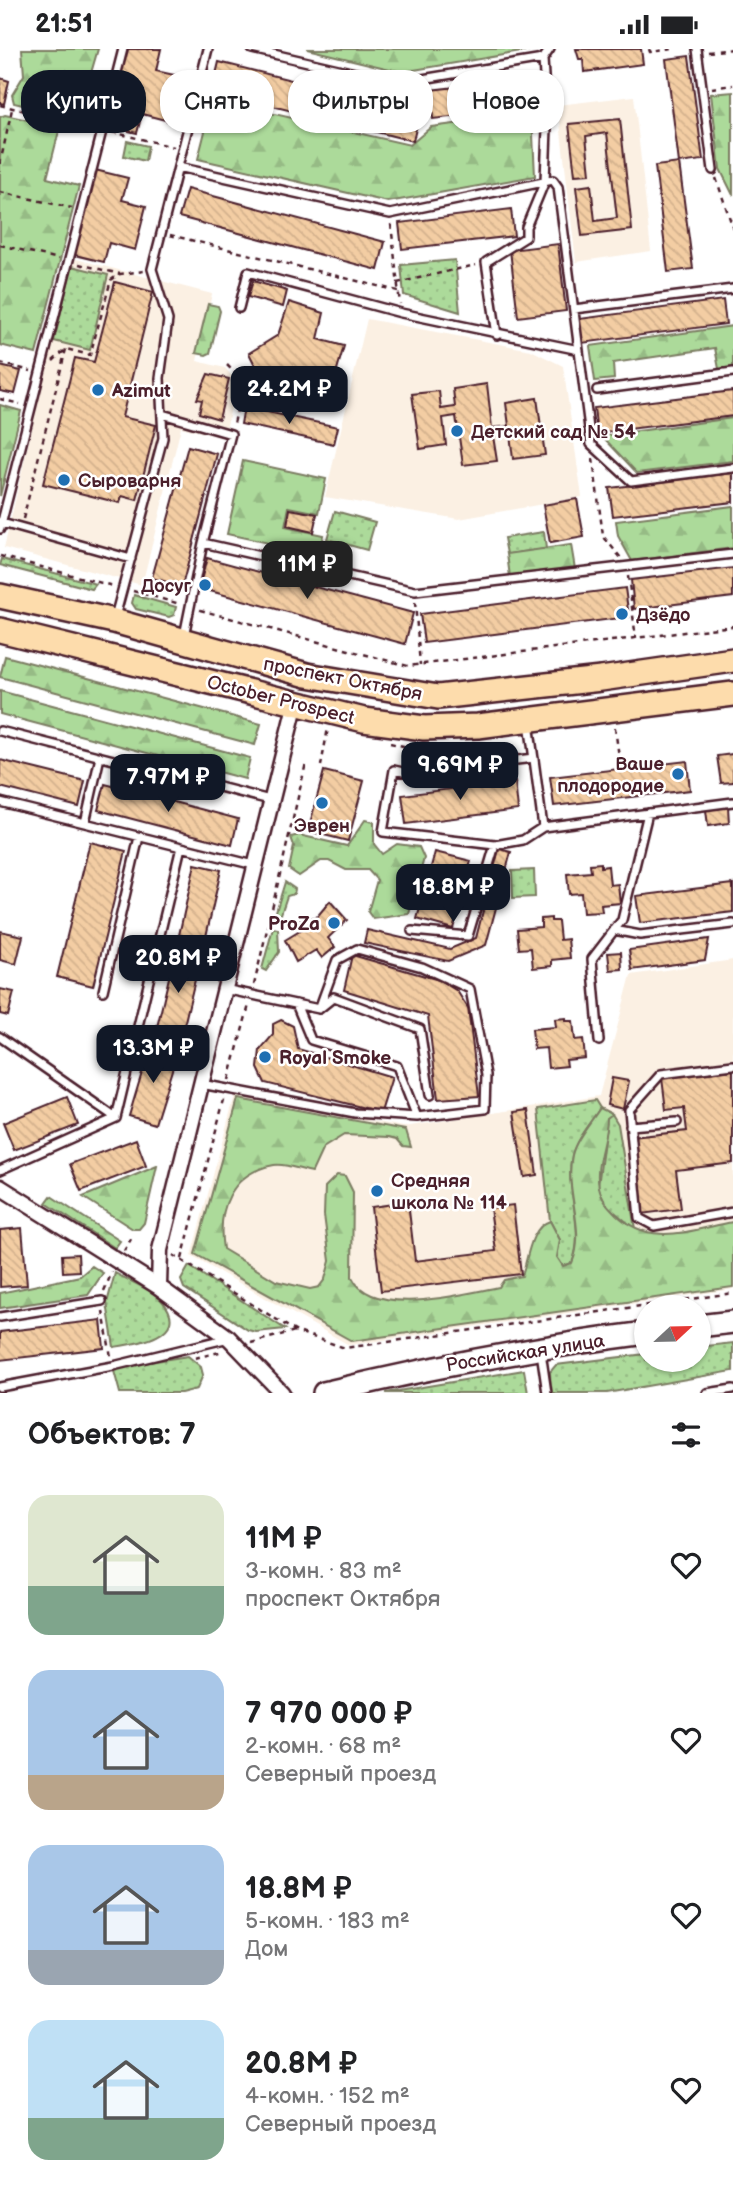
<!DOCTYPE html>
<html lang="ru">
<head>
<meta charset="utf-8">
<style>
	body { margin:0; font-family:"Balsamiq Sans",sans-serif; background:#f6f6f6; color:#202124; height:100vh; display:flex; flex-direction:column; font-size:26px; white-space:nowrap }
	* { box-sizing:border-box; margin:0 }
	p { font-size:23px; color:#757577 }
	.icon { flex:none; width:38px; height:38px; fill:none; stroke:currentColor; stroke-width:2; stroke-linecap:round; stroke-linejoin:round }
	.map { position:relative; height:1344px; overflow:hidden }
	.drawer { display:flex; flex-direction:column; background:#fff; flex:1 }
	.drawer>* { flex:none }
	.top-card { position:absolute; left:21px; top:21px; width:691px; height:63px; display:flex; gap:14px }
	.needle { width:46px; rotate:68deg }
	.tools { position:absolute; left:634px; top:1246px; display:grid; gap:14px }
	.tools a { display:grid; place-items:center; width:77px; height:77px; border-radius:50%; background:#fff; box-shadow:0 2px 5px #0004; font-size:35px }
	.price { position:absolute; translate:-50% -60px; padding:0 16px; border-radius:14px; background:#111827; color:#fff; font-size:23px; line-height:46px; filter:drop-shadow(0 2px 4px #0008) }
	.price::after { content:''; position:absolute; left:50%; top:42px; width:21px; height:16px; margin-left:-10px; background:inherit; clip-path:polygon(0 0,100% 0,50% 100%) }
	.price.current { background:#222; color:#fff }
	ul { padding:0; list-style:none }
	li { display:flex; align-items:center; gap:21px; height:175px; padding:0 28px }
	li span { display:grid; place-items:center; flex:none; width:196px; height:140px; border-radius:21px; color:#555 }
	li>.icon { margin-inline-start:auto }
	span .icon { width:84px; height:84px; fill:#fffc; stroke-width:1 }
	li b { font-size:30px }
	h2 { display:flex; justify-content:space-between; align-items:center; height:84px; padding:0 28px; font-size:30px }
	.pill { padding:0 24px; border-radius:28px; background:#fff; box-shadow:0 2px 5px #0004; font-size:24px; line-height:63px }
	.pill.current { background:#111827; color:#fff }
	.status { display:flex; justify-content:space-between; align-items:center; height:49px; padding:0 35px; background:#fff; direction:ltr }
	.status svg { height:19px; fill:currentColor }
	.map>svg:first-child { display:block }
	.built { fill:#fbf0e3 }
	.grass { fill:url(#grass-dots); stroke:#7b7c62; stroke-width:2 }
	.forest { fill:url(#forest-firs); stroke:#7b7c62; stroke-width:2 }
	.building { fill:url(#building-back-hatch); stroke:#4a1f2b; stroke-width:2 }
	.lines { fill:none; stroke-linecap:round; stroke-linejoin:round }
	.service-casing { stroke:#4a1f2b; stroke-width:12 }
	.minor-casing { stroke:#4a1f2b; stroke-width:19 }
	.secondary-casing { stroke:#4a1f2b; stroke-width:26 }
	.primary-casing { stroke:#4a1f2b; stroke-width:28 }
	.path { stroke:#4a1f2b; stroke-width:2.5; stroke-dasharray:5 5; stroke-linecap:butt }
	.service { stroke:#fff; stroke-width:7 }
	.minor { stroke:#fff; stroke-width:14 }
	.secondary { stroke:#fff; stroke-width:21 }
	.primary { stroke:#fddcac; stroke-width:23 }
	.poi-dot { fill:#1f6fb2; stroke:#fff; stroke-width:2.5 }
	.labels { text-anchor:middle; stroke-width:5; stroke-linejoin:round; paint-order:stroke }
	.poi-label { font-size:19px; font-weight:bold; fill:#4a1f2b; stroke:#fff; text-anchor:start }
	.street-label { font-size:19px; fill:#4a1f2b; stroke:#fff }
</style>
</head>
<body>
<div class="status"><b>21:51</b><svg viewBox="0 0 49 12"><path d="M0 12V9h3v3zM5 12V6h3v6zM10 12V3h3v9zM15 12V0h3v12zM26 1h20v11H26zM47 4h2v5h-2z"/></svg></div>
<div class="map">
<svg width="733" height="1344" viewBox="0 0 733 1344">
	<defs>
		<pattern id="grass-dots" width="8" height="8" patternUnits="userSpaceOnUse" patternTransform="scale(1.75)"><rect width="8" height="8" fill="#acda9a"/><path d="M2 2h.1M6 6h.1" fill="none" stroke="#96bb85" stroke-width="1.8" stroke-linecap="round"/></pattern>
		<pattern id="forest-firs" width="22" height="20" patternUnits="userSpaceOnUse" patternTransform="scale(1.75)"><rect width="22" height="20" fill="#acda9a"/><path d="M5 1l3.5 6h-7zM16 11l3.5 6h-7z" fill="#96bb85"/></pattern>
		<pattern id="building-back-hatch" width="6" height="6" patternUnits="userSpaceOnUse" patternTransform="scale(1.75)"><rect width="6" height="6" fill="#f3cda3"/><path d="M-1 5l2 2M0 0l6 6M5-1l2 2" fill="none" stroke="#d2b08c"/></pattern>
	</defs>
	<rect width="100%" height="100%" fill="#fff"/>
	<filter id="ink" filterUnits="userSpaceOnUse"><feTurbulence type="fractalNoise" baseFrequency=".0143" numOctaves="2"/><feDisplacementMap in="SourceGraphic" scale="14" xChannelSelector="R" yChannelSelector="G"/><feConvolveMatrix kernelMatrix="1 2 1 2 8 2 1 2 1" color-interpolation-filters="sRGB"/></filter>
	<g filter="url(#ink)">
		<path class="built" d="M634,47l17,155 -75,11 -18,-157z
			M72,209l140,36 -15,67 28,7 12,14 -13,56 -43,-11 -39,158 -138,-37z
			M367,270l164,31 32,16 19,131 -123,22 -134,-22z
			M733,911v329l-384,56 -158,-89 44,-161 169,32 195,-31 32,-121z"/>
		<path class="grass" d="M127,92l21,5 -3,15 -21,-5z
			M455,211l5,52 -56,-17 -3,-30z
			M72,217l36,9 -18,75 -36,-9z
			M335,462l40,11 -8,28 -40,-11z
			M544,483l2,17 -39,5 -3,-16z
			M2,510l94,25 -4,5 -92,-24z
			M134,546l42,12 -2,8 -5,2 -33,-8 -4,-6z
			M534,821l1,27 -22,1 -1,-27z
			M285,833l10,7 -1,5 -7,2 -8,24 -5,-2z
			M273,879l5,1 1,23 -13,19 -4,-2z
			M595,1051l5,8c-9,14 -24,31 -28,47 -8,36 14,74 0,108l-9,3 -6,-9 3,-17 -10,-19 -12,-112z
			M612,1065l6,10 17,105 -30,-25 -7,-18 9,-69z
			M189,1217l96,63 -29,3 -8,-2 -64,-42 -3,-8z
			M115,1224c14,8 38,17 48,29 28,34 -29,42 -49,45l-7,-44z
			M733,1294v28l-126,22h-56l-1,-21 6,-7 90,-11v6h52v-13z
			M188,1307l13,11 2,8 -6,14 -16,4h-61l-6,-22 3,-4z
			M524,1321l4,23h-142z"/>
		<path class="forest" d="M22,0h76l-19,65 -6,3 -59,-14 -2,-8 12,-20z
			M307,0h232l-137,23z
			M733,43v103l-13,-26 -9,-75z
			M213,51l197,45 21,-18 101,-13 3,62 -147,26 -190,-43z
			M5,66l55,12 -13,51 32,8 -43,168 -36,-9v-228z
			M208,255l10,2 2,5 -10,42 -4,2 -10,-2z
			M733,277v41l-14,2 -4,-21 -102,15 1,16 -19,2 -5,-35z
			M0,356l21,6 -21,85z
			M733,369v43l-96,12 -35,-37z
			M243,412l83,18 -7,34 -30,-6 -4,20 38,8 -4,19 -92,-20z
			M733,457v42l-101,13 -14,-25 -2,-15z
			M571,496l4,24 -65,8 -3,-23z
			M5,607l256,68 -6,21 -255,-68z
			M0,642l250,67 -5,21 -245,-65z
			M365,771l9,2v22l8,10 15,-10 22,3 5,11 -15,56 -36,5 -5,-7 9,-32 -9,-10h-22l-17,-9h-8l-22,15 -10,-7 5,-23 -3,-9 8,-2 48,11z
			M238,1050l168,31 5,17 -8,-1 -6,-7 -8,-2 -45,-2 -21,13 -11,24c-11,-2 -27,-9 -38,-7 -44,8 -57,45 -51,84l53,32 34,8 9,-2 6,-8 5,-18 -6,-46 1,-28 12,-12 8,1 8,16 -1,85c20,42 110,17 147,10l5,-7 18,-4c6,-18 8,-49 28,-55l10,19 -3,17 6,9 9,-3c15,-33 -8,-72 0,-108 4,-16 19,-33 28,-47l12,6 -5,4c0,22 -13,47 -8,69 2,12 9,19 17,27 35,34 73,16 117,8v65l-381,54 -157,-87z
			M157,1117l-13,57 -5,6h-6l-50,-32z
			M51,1147l69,45 -5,7 -69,-45z
			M92,1217l11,7 -15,22 -88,13v-15l80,-17z"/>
		<path class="building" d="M127,0h34l-5,22 23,5 -10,45 -27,-7 -5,19 -29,-7z
			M576,0h65l2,15 -59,8 -1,-13h-4z
			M689,7l14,104 -24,3 -13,-104z
			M219,13l201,50 -7,29 -201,-50z
			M0,29l9,3 -5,23 -4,-1z
			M537,29l4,29 -108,12 -3,-29z
			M620,70l12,111 -50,6 -6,-49 15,-2 4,36 22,-3 -10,-85 -21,3 4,38 -15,1 -6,-51z
			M679,114l14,106 -25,3 -13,-106z
			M95,121l33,8 -6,22 24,6 -11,44 -26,-7 -5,19 -29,-7z
			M187,140l198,53 -7,28 -199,-53z
			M511,160l3,27 -112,13 -3,-26z
			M558,195l8,67 -48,6 -8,-67z
			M253,232l34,10 -4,16 -35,-10z
			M115,233l38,10 -31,125 34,8 -19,75 -15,-4 -2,7 -77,-19 32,-126 19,4z
			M723,251l3,24 -144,19 -3,-24z
			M289,253l35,11 -6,26 26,7 -10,34 -34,-8 -33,17 -18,-36 29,-18z
			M0,317l21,5 -6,23 -15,-3z
			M208,325l21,5 -10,40 -20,-6 3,-13 -5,-1z
			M487,335l5,44 17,-2 -3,-23 31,-5 8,57 -32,4 -3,-25 -17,2 4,25 -34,4 -7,-49 -13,2 3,27 -26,4 -8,-55 27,-3 2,18 14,-2 -2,-18z
			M733,342v25l-136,17 -3,-25z
			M244,358l94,20 -4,17 -93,-20z
			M188,397l29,8 -35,132 -30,-8z
			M733,424v29l-120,14 -4,-28z
			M577,450l7,38 -34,6 -7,-38z
			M290,460l27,5 -4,18 -26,-6z
			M207,509l206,55 -8,31 -206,-56z
			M733,519v29l-99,12 -3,-29z
			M625,539l4,29 -205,26 -4,-29z
			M733,705v28l-12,1 -4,-27z
			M0,711l85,21 -6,26 -79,-20z
			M687,712l3,29 -136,16 -4,-29z
			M324,722l40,10 -16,60 -40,-10z
			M515,732l3,29 -112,14 -4,-29z
			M105,735l133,35 -6,26 -134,-35z
			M728,758l1,16 -21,3 -2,-16z
			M90,793l36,9 -33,135 -36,-9z
			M499,800l12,3 -25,93 -38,16 -84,-18 3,-13 83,19 26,-11z
			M435,803l36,9 -18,68 -36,-10z
			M601,814v4l7,-1 2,19 8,-1 2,19 -19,2 1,7 -19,1 -2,-20 -12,1 -2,-20 24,-2 -1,-8z
			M195,815l26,6 -16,71 -26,-6z
			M733,835v28l-93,11 -4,-27z
			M330,852l17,19 -19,18 7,9 -13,11 -6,-8 -20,12 -11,-22 18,-11 -3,-15 15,5z
			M551,869v3h7l2,19 8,-1 2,19 -18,2v6l-19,2 -2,-20 -12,1 -2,-20 24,-2v-8z
			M0,882l23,5 -7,28 -16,-4z
			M709,890l-4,21 -73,10 -3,-20z
			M621,903l1,17 -12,1 -2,-17z
			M352,906l87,25 18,11 11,17 11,88 -41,3 -10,-83 -84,-26z
			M174,908l25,6 -17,71 -25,-7z
			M0,940l14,3 -6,24 -8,-2z
			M566,969v3h7l2,19 8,-1 2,19 -19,2 1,6 -19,2 -2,-20 -12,1 -2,-20 24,-2 -1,-8z
			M281,971l12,6 5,23 94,28 -11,35 -116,-29 -7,-15 2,-18 13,-15v-11z
			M150,997l27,8 -22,70 -26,-8z
			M733,1021v93l-57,7 5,39 -40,5 -9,-77 55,-6 -3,-23 -18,2 -4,-32z
			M612,1029l17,3 -6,28 -16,-4z
			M67,1048l11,28 -64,25 -11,-27z
			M528,1061l9,65 -13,2 -10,-65z
			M136,1090l10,27 -65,25 -11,-27z
			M408,1153l7,59 81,-10 -6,-43 23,-3 8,69 -140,17 -10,-84z
			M22,1179l5,57 -27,2v-57z
			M78,1205l1,17 -16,1 -1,-17z
			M101,1271l3,28 -104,12v-28z"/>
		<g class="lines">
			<defs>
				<path id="service" d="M252,0l146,34 145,-24
					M697,0l16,121
					M178,118l212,47 163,-34 5,7 33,257 40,37 102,-13
					M239,259l9,-36 153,41 178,37
					M574,260l159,-20
					M497,286l-11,-73 40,-25v-10l19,-46 2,-53 -4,-69 7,-10
					M597,341l136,-18
					M162,365l69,20 -28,109
					M2,474l129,36
					M0,480l123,-480
					M115,568l48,-179 -3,-60 8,-58 -16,-51 56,-220
					M184,587l19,-93 212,48 318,-37
					M529,673l14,105 190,-25
					M0,682l270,69
					M0,753l254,63
					M85,774l15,-66
					M495,796l-112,-13 11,-62 14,3 126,-15
					M614,881l26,5 93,-11
					M412,882l56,5 27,-91 28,-5 20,-13
					M158,892l74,14
					M224,940l95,20 15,-12 86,32 10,66
					M103,942l36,-154
					M296,955l15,36 86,26 20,51 68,-8 1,-34 -16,-86 -48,-22 -65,-18 -20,11 -18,49
					M0,988l116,81
					M599,992l-7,-82 30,-39 26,-107
					M733,1016l-72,9 -32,36 10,108 15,8 79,-14
					M201,1035l154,29 62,4
					M116,1069l65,-271
					M630,1077l47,-4
					M0,1121l116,-52
					M0,1268l102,-16
					M541,1303l6,41
					M0,1338l113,-21 116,-28
					M707,1344l26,-4"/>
				<path id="minor" d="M0,1138l159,100 70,51 53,55
					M159,1238l1,-37 136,-548"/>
				<path id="secondary" d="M698,1277l35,-4
					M324,1344c106,-26 213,-46 322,-60"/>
				<path id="primary" d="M0,547l114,25 193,54 131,22 163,-18 132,-19
					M0,581l364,90 60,8 54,-2 255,-32"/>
			</defs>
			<use href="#service" class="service-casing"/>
			<use href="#minor" class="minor-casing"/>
			<use href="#secondary" class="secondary-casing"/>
			<use href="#primary" class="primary-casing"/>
			<path class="path" d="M649,0l1,3 23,-3
				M708,3l25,-3
				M712,39l21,-3
				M0,56l92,22
				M112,83l62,15
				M0,115l12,-55
				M716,129l17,50
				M0,143l72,16
				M391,175l9,80
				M170,186l228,56
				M0,196l59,14
				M79,215l41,10
				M397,234l79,-18
				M53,312l13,-12 24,6 21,-75 9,-6 24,-3
				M0,314l31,8
				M227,316l16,16 -9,43
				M0,350l20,5
				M593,410l10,77 18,22
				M23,470l43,-170
				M0,507l113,30
				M628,527l8,63
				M133,542l47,13
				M415,553l5,63
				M200,561l208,56 325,-40
				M615,679l4,29
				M390,694l31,7 42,-4
				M409,714l1,-14
				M321,717l7,-38
				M254,936l52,-222
				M229,1031l20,-75
				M124,1202l7,-12
				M173,1206l122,76 50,17 388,-55
				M182,1210l43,-163
				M104,1242l8,-19
				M103,1262l8,46
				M251,1294l44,-12
				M195,1309l29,-7"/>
			<use href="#service" class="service"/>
			<use href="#minor" class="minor"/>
			<use href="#secondary" class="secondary"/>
			<use href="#primary" class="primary"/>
		</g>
	</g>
	<g class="poi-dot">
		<circle cx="98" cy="341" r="7"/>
		<circle cx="457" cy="382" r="7"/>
		<circle cx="64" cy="431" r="7"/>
		<circle cx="205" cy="536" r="7"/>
		<circle cx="622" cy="565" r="7"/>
		<circle cx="678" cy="725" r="7"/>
		<circle cx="322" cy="754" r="7"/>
		<circle cx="334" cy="874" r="7"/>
		<circle cx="265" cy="1008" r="7"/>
		<circle cx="377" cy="1142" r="7"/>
	</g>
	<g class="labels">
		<g class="poi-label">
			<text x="112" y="348">Azimut</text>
			<text x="471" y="389">Детский сад № 54</text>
			<text x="78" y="438">Сыроварня</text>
			<text x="191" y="543" text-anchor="end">Досуг</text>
			<text x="636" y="572">Дзёдо</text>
			<text x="664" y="721" text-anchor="end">Ваше<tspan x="664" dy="22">плодородие</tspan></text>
			<text x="322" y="783" text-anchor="middle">Эврен</text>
			<text x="320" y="881" text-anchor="end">ProZa</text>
			<text x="279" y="1015">Royal Smoke</text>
			<text x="391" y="1138">Средняя<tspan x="391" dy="22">школа № 114</tspan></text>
		</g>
		<g class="street-label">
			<text transform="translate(343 629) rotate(11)" y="7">проспект Октября</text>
			<text transform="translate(281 650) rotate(14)" y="7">October Prospect</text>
			<text transform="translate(525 1303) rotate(-9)" y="7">Российская улица</text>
		</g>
	</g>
</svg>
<div class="tools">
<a><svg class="needle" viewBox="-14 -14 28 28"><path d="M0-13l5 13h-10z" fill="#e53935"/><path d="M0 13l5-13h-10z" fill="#757577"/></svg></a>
</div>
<b class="price" style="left:289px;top:377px">24.2M ₽</b>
<b class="price current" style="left:307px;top:552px">11M ₽</b>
<b class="price" style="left:460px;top:753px">9.69M ₽</b>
<b class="price" style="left:168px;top:765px">7.97M ₽</b>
<b class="price" style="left:453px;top:875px">18.8M ₽</b>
<b class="price" style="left:178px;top:946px">20.8M ₽</b>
<b class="price" style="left:153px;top:1036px">13.3M ₽</b>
<div class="top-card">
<a class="pill current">Купить</a>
<a class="pill">Снять</a>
<a class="pill">Фильтры</a>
<a class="pill">Новое</a>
</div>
</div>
<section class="drawer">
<h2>Объектов: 7<svg class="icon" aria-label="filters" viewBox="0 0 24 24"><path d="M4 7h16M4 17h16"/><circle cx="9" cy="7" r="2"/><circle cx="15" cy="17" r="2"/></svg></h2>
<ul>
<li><span style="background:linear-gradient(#dfe7d0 65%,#7fa58c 0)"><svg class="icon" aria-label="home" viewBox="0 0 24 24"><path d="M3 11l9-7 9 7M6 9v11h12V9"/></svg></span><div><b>11M ₽</b><p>3-комн. · 83 m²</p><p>проспект Октября</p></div><svg class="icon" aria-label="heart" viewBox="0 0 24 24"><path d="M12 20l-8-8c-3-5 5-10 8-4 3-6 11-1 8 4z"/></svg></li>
<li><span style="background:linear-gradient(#a9c7e8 75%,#b9a48a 0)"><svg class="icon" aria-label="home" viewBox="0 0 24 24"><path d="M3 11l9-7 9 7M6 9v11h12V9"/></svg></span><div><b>7 970 000 ₽</b><p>2-комн. · 68 m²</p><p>Северный проезд</p></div><svg class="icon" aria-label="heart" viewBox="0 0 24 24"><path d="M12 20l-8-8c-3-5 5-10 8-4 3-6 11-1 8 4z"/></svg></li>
<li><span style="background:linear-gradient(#a9c7e8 75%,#9aa5b1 0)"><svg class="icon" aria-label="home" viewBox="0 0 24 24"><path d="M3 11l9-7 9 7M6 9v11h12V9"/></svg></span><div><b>18.8M ₽</b><p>5-комн. · 183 m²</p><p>Дом</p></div><svg class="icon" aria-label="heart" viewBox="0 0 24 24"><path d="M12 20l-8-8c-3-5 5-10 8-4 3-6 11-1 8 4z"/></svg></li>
<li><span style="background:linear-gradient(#bfe0f5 70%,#7fa58c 0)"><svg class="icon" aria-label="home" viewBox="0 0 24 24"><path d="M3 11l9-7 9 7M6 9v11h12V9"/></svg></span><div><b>20.8M ₽</b><p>4-комн. · 152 m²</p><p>Северный проезд</p></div><svg class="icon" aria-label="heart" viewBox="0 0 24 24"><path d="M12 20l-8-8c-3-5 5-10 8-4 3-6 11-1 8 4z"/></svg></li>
</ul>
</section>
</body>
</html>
